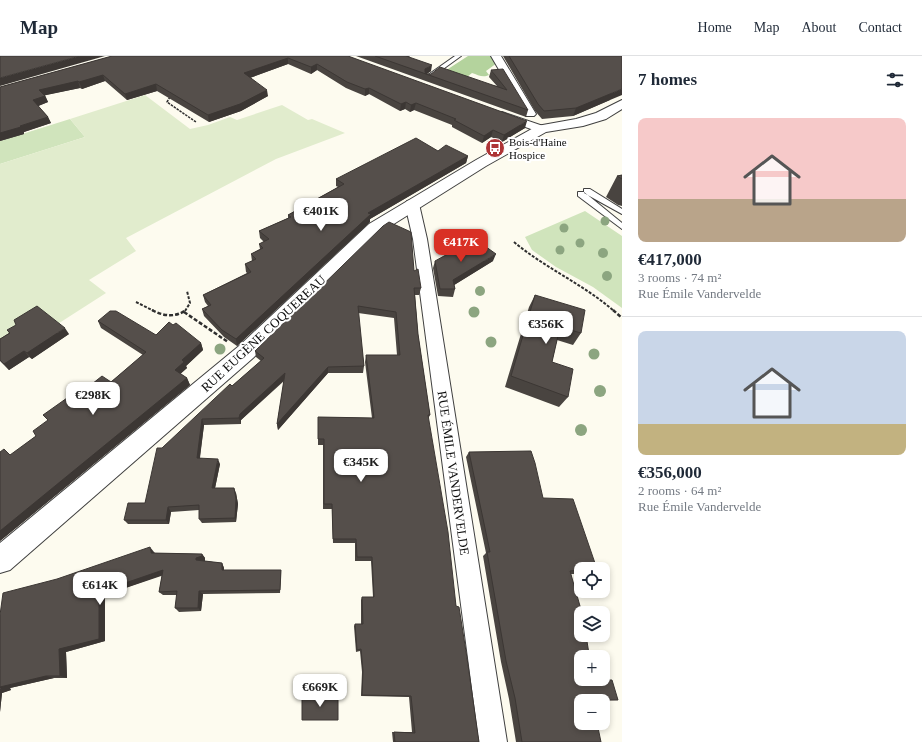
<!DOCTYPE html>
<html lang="en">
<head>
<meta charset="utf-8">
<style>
	body { margin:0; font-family:Georgia,serif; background:#f6f6f7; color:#1f2937; height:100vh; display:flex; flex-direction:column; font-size:15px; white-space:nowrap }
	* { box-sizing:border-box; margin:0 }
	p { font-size:13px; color:#747a83 }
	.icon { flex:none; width:22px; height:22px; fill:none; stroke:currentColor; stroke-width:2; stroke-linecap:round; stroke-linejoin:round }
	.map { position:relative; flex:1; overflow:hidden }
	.drawer { display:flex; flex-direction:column; background:#fff; width:300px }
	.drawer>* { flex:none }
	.buttons { position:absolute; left:574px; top:506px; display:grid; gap:8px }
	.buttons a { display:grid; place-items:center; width:36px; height:36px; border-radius:8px; background:#fff; box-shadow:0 2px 6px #0003; font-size:20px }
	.price { position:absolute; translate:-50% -34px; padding:0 9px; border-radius:8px; background:#fff; color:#222; font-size:13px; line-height:26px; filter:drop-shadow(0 1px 2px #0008) }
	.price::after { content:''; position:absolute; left:50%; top:24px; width:12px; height:9px; margin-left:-6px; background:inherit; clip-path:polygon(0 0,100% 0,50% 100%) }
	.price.active { background:#d93025; color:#fff }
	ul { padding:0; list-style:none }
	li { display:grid; align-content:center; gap:8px; height:212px; padding:0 16px }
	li+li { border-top:1px solid #e0e1e3 }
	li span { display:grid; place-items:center; height:124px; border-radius:8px; color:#555 }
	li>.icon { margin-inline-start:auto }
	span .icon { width:72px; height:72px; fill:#fffc; stroke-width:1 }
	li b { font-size:17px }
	h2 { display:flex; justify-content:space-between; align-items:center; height:48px; padding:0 16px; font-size:17px }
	header { display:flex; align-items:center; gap:24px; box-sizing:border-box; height:56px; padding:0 20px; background:#fff; border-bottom:1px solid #e0e1e3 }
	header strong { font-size:19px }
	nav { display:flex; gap:22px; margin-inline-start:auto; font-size:14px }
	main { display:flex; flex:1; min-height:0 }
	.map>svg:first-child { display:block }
	.green { fill:#d0e4bc }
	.forest { fill:#b4d39d }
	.pitch { fill:#e1eccd }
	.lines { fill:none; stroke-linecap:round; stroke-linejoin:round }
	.service-casing { stroke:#404040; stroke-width:2 }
	.minor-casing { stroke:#404040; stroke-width:2 }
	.tertiary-casing { stroke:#404040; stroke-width:2 }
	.path-far2 { stroke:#2f2f2f; stroke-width:1.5; stroke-dasharray:2.5 1; stroke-linecap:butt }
	.path-far1 { stroke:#2f2f2f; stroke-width:2; stroke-dasharray:3 1.5; stroke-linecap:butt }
	.path { stroke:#2f2f2f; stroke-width:2.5; stroke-dasharray:4 2; stroke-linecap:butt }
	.service { fill:#fff; fill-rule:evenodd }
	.minor { fill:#fff; fill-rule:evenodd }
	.tertiary { fill:#fff; fill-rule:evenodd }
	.tree { fill:#8ca580 }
	.wall { fill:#494440 }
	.shaded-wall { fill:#3c3734 }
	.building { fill:#554f4b; stroke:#3c3734 }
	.labels { text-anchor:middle; stroke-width:4; stroke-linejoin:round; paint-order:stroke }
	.far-poi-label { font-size:11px; fill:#0d0d0d; stroke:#fff; text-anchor:start }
	.street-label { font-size:13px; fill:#0d0d0d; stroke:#fff }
</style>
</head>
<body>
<header>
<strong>Map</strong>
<nav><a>Home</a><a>Map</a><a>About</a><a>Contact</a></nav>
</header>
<main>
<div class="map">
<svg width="622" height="686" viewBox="0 0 622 686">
	<rect width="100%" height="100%" fill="#fdfbef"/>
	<path class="green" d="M70,63l15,18 -85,27v-23z
		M585,155l37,25v72l-29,-21 -37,-20 -24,-17 -7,-13z"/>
	<path class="forest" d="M468,0h26l3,7 -11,8 3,4c-6,3 -11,0 -17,-2l-5,4 -19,-5v-3z"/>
	<path class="pitch" d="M145,39l45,34 18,-4 22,-8 7,3 45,-15 26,15 4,-1 33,14 -69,26 -150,79 10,13 -47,29 17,13 -106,68v-197l85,-27 -15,-18z"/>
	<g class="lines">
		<defs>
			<path id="service" d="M455,0h6l-29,21h-4v-2z
				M584,133h6l32,20v5l-38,-21z
				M578,136h6l38,31v6l-44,-33z"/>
			<path id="minor" d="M491,0h10l35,58 -2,2h-8z
				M502,56l44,15 2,2 -2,2 -4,2 -44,-16 -2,-2 2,-2z
				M412,144l5,1 2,3 8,35 80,503h-28l-66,-503 -8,-35 2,-3z"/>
			<path id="tertiary" d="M622,44v9l-16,10 -23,7 -37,6 -60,34 -105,66 -128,126 -243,212 -10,3v-30l239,-197 130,-122 107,-64 61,-34 39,-7 20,-6z"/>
		</defs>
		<use href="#service" class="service-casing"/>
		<use href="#minor" class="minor-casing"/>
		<use href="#tertiary" class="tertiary-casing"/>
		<path class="path-far2" d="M170,41l-3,5 29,20"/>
		<path class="path-far1" d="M514,186c31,26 69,42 100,69
			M136,246l18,9
			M185,255l5,-8 -3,-12"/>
		<path class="path" d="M152,254c11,6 23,8 34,0
			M613,254l9,8
			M184,256l44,30"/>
		<use href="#service" class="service"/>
		<use href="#minor" class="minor"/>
		<use href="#tertiary" class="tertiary"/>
	</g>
	<g class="tree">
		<circle cx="605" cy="165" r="4.5"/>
		<circle cx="564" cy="172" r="4.5"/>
		<circle cx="580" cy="187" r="4.5"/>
		<circle cx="560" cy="194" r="4.5"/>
		<circle cx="603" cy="197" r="5"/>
		<circle cx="607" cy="220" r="5"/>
		<circle cx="480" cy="235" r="5"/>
		<circle cx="474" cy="256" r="5.5"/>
		<circle cx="491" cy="286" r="5.5"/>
		<circle cx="220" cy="293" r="5.5"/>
		<circle cx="594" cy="298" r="5.5"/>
		<circle cx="600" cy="335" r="6"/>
		<circle cx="581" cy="374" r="6"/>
	</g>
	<path class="wall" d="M112,0h236l177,72 -23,14 -11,-5 -9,6 -30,-16v-2l-38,-15 -4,2 -5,-3 -5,2 -31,-17 -4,2 -19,-8 -29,-18 -6,4 -23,-10 -38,14 18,18 -27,15 -32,11 -52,-31 -30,9 -22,-19 -23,8 -2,-1 -35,7 3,7 -10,4 10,11 3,6 -27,9v2l-24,7v-54z
		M356,0h54l-1,1 22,14 -4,3 70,12 -8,-9 2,-7 37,40 -2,7z
		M503,0h119l-12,44 -37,16 -31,3 -7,-8z
		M438,95l30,5 -2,7 -96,56v3l-133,124 -13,-9 -20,-21 -2,-7 6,-3 -3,-4 -2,-7 44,-22 -1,-1 -1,-8 7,-3 -1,-7 9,-5 -1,-5 5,-2 -4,-4 -1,-7 29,-13v-3l50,-28 -2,-1v-7z
		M622,119v31l-4,-1 -12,-8 11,-21z
		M435,205h58l-39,24 1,4 -2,8 -15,-1 -5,-28z
		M414,215l7,17 -2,7h-4l3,39 12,81 -2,4 28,187 23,136h-86l-1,-10h20l-3,-35 -48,-1 1,-24 -2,-21 -4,1 -2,-26 1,-2h6v-24l1,-3h11l-2,-36h-16v-18h-22l-1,-34h-9v-64h-5v-28l54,1 -7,-56 1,-7h31l-3,-37 -36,-5 6,53 -1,7h-35l-50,57 -1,-6 7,-43 -43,39v4l-37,1 -4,33 20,6 -5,24 21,5 2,11 -2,18 -34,1 -3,-4v-9l-28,2 -2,12h-41l-4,-4 21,-17 17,-55 70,-62 29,-25 -5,-4 -1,-6z
		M535,239l46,38 -8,12 -16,-5 -5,22 16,35 -9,10 -54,-20 24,-80z
		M98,265l58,14 45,8 2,7 -17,16 1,2 -7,6 7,4 3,7 -190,156v-89l11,3 25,-19 12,-16 -5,-5 44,-27 24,-6 32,-27 -42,-27z
		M7,274l62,4 -37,25 -3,-2 -20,13 -9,-9v-22l9,-6z
		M469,396l74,46 38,71v5h-10l18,80 29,46 -37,1 20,41h-85l-7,-43 -8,-37 -18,-106 3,-3 -20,-96z
		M154,496l1,1 47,1 3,4v3h-1l18,2 2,5v2h57v4l-1,19 -77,1 -2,17 -22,1 -4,-4 2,-13h-14l-4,-3 3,-17 -57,20v46l-39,11 1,26h-13l-44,10 1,2 -9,3 -2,19v-97z"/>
	<path class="shaded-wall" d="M80,0h25l-105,30v-8z
		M288,2v6l-44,16v-7z
		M317,8v6l-6,4v-7z
		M432,9l-1,6 -5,3h-1v-5z
		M103,19l2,6 -23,8 -3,-7z
		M78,25l2,7 -38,8 -3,-6z
		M156,28l1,7 -30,9 -2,-6z
		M369,32v6l-4,2v-7z
		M622,33v6l-12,5 -37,16 3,-8z
		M267,34l1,6 -27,15 -32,11 -1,-7z
		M45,40l3,6 -12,5 -3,-7z
		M406,46l-1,7 -5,2 1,-7z
		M416,47l-2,7 -4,2 1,-7z
		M48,61l3,6 -27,9v2l-24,7v-8z
		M527,65l-2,7 -23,14 2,-7z
		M493,74l-2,7 -9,6 2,-7z
		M468,100l-2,7 -96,56v3l-133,124 -1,-7 132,-126z
		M496,198l-3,7 -42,26 2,-7z
		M65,272l4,6 -37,25 -5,-6z
		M201,287l2,7 -17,16 1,2 -10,9 -2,-7 7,-10z
		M24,295l5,6 -20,13 -5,-6z
		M328,311v6l-50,57 -1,-6z
		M285,317v6l-44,41v4l-2,-6 1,-4z
		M187,322l3,7 -190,156v-10z
		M202,363l2,6 -5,38 -2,-5z
		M218,403l2,5 -6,29 -2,-5z
		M234,432l2,5 2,11 -2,18 -1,-4z
		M168,451l3,5 -2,12 -3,-4z
		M150,491l4,5 1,6 -4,-5z
		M202,498l3,4v3l-6,2 -3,-3v-2z
		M222,507l2,5v6l-2,-4z
		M163,514l4,4 -62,21v46l-39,11 1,26 -7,-2 -1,-27 40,-57z
		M199,535l4,3 -2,17 -3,-3z
		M46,620l8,2 -44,10 1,2 -9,3 -2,19v-25z"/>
	<path class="building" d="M0,0h80l-80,22z
		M112,0h236l179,65 -23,14 -11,-5 -9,6 -30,-16 2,-1 -40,-16 -5,2 -5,-3 -5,2 -32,-16 -4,1 -18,-7 -30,-18 -6,3 -23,-9 -44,15 23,17 -27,14 -32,11 -52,-31 -31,10 -22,-19 -24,7 -1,-1 -39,9 6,6 -12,4 15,17 -28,9 1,1 -21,6v-46z
		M375,0h31l26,9 -7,4v3l1,2h5l9,-7 67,23 -16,-20 12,-1 25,41z
		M509,0h113v33l-46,19 -32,3 -6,-7z
		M416,82l22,13 8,-6 22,11 -100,57 3,1 -135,125 -14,-9 -20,-21 9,-4 -8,-10 48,-23 -6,-8 11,-5 -5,-5 12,-6 -4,-4 10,-5 -10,-8 32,-14 -3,-2 56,-31 -8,-5z
		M622,119v4l-5,-3z
		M389,166l22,10 3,39 4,-2 3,19h-7l4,46 12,81h-2l20,117 8,74 3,1 8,51 12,84h-84l-1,-10 21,1 -4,-37 -49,-1 1,-24 -2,-22 -4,1 -2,-26h8l-1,-27h12l-2,-40h-15l-1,-18h-23l-1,-35h-8v-65h-6v-22l56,1 -8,-63h34l-4,-43 -38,-6 6,60 -36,1 -51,57 8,-51 -45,41 -1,4 -37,1 -5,39 21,1 -6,29h22l2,11 -1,19 -36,1v-14l-31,2 -2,13h-42l4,-17h17l12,-55h5l68,-64 2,2 32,-28 -9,-7 128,-125z
		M475,183l21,15 -43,26 2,9h-15l-5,-28z
		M535,239l50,15 -4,23 -21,-6 -8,35 21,7 -5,28 -57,-21z
		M37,250l28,22 -38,25 -3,-2 -20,13 -4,-4v-21l10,-6 -3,-3 9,-5 -2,-5z
		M110,255h6l40,24 13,-13 4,3 3,-2 25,20 -19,17 2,2 -9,8 12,8 -187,153v-79l4,-3 6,6 26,-19 -3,-5 15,-11 -5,-5 41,-29 3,2 15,-12 9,6 35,-30 -48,-31z
		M531,395l4,12 8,35 30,1 24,70h-16v1l-11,1 12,42h-1v22h5l3,19h10l1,3h-19v22h22v-10l3,11h6l6,20h-20l1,1h-18v22h16l4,19h-79l-7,-44 -9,-37 -19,-109h3l-21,-100z
		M150,491l1,6 51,1v2l-6,2v2l26,3v7h59l-1,20 -81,1 -1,17h-23l2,-17 -18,1 4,-22 -64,22v47l-40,10 1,27h-14l-46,11 2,2 -2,1v-75l3,-22 54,-14z
		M302,641h36v23h-36z"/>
	<defs>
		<symbol id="bus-disc" viewBox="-11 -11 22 22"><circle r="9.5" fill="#ae3436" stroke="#fff"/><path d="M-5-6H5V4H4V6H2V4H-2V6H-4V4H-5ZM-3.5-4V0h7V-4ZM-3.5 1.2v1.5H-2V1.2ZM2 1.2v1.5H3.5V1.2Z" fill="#fff"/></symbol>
	</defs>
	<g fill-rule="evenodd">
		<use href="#bus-disc" x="484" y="81" width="22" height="22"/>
	</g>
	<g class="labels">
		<g class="far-poi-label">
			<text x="509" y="90">Bois-d'Haine<tspan x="509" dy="13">Hospice</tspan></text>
		</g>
		<g class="street-label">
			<text transform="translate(263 277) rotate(-43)" y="5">RUE EUGÈNE COQUEREAU</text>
			<text transform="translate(454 417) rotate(82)" y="5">RUE ÉMILE VANDERVELDE</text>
		</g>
	</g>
</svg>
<div class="buttons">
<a><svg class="icon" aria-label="locate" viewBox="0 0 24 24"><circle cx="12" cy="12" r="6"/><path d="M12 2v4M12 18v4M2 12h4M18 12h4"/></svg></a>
<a><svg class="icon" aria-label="layers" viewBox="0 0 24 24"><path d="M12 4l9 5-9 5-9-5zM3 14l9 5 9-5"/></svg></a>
<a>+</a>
<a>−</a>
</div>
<b class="price" style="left:321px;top:176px">€401K</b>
<b class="price active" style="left:461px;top:207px">€417K</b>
<b class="price" style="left:546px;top:289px">€356K</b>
<b class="price" style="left:93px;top:360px">€298K</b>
<b class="price" style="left:361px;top:427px">€345K</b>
<b class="price" style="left:100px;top:550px">€614K</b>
<b class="price" style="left:320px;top:652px">€669K</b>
</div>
<section class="drawer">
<h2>7 homes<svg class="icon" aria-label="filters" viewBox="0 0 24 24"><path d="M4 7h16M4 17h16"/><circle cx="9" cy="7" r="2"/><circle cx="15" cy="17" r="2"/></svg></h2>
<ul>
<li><span style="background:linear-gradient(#f6c9c9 65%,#b9a48a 0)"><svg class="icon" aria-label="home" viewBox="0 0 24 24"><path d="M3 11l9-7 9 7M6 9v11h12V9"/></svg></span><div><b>€417,000</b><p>3 rooms · 74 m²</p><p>Rue Émile Vandervelde</p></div></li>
<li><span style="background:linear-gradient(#c9d6e8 75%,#c2b280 0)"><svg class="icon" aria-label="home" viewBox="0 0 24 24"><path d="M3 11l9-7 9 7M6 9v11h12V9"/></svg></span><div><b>€356,000</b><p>2 rooms · 64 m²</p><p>Rue Émile Vandervelde</p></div></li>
</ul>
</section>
</main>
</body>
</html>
